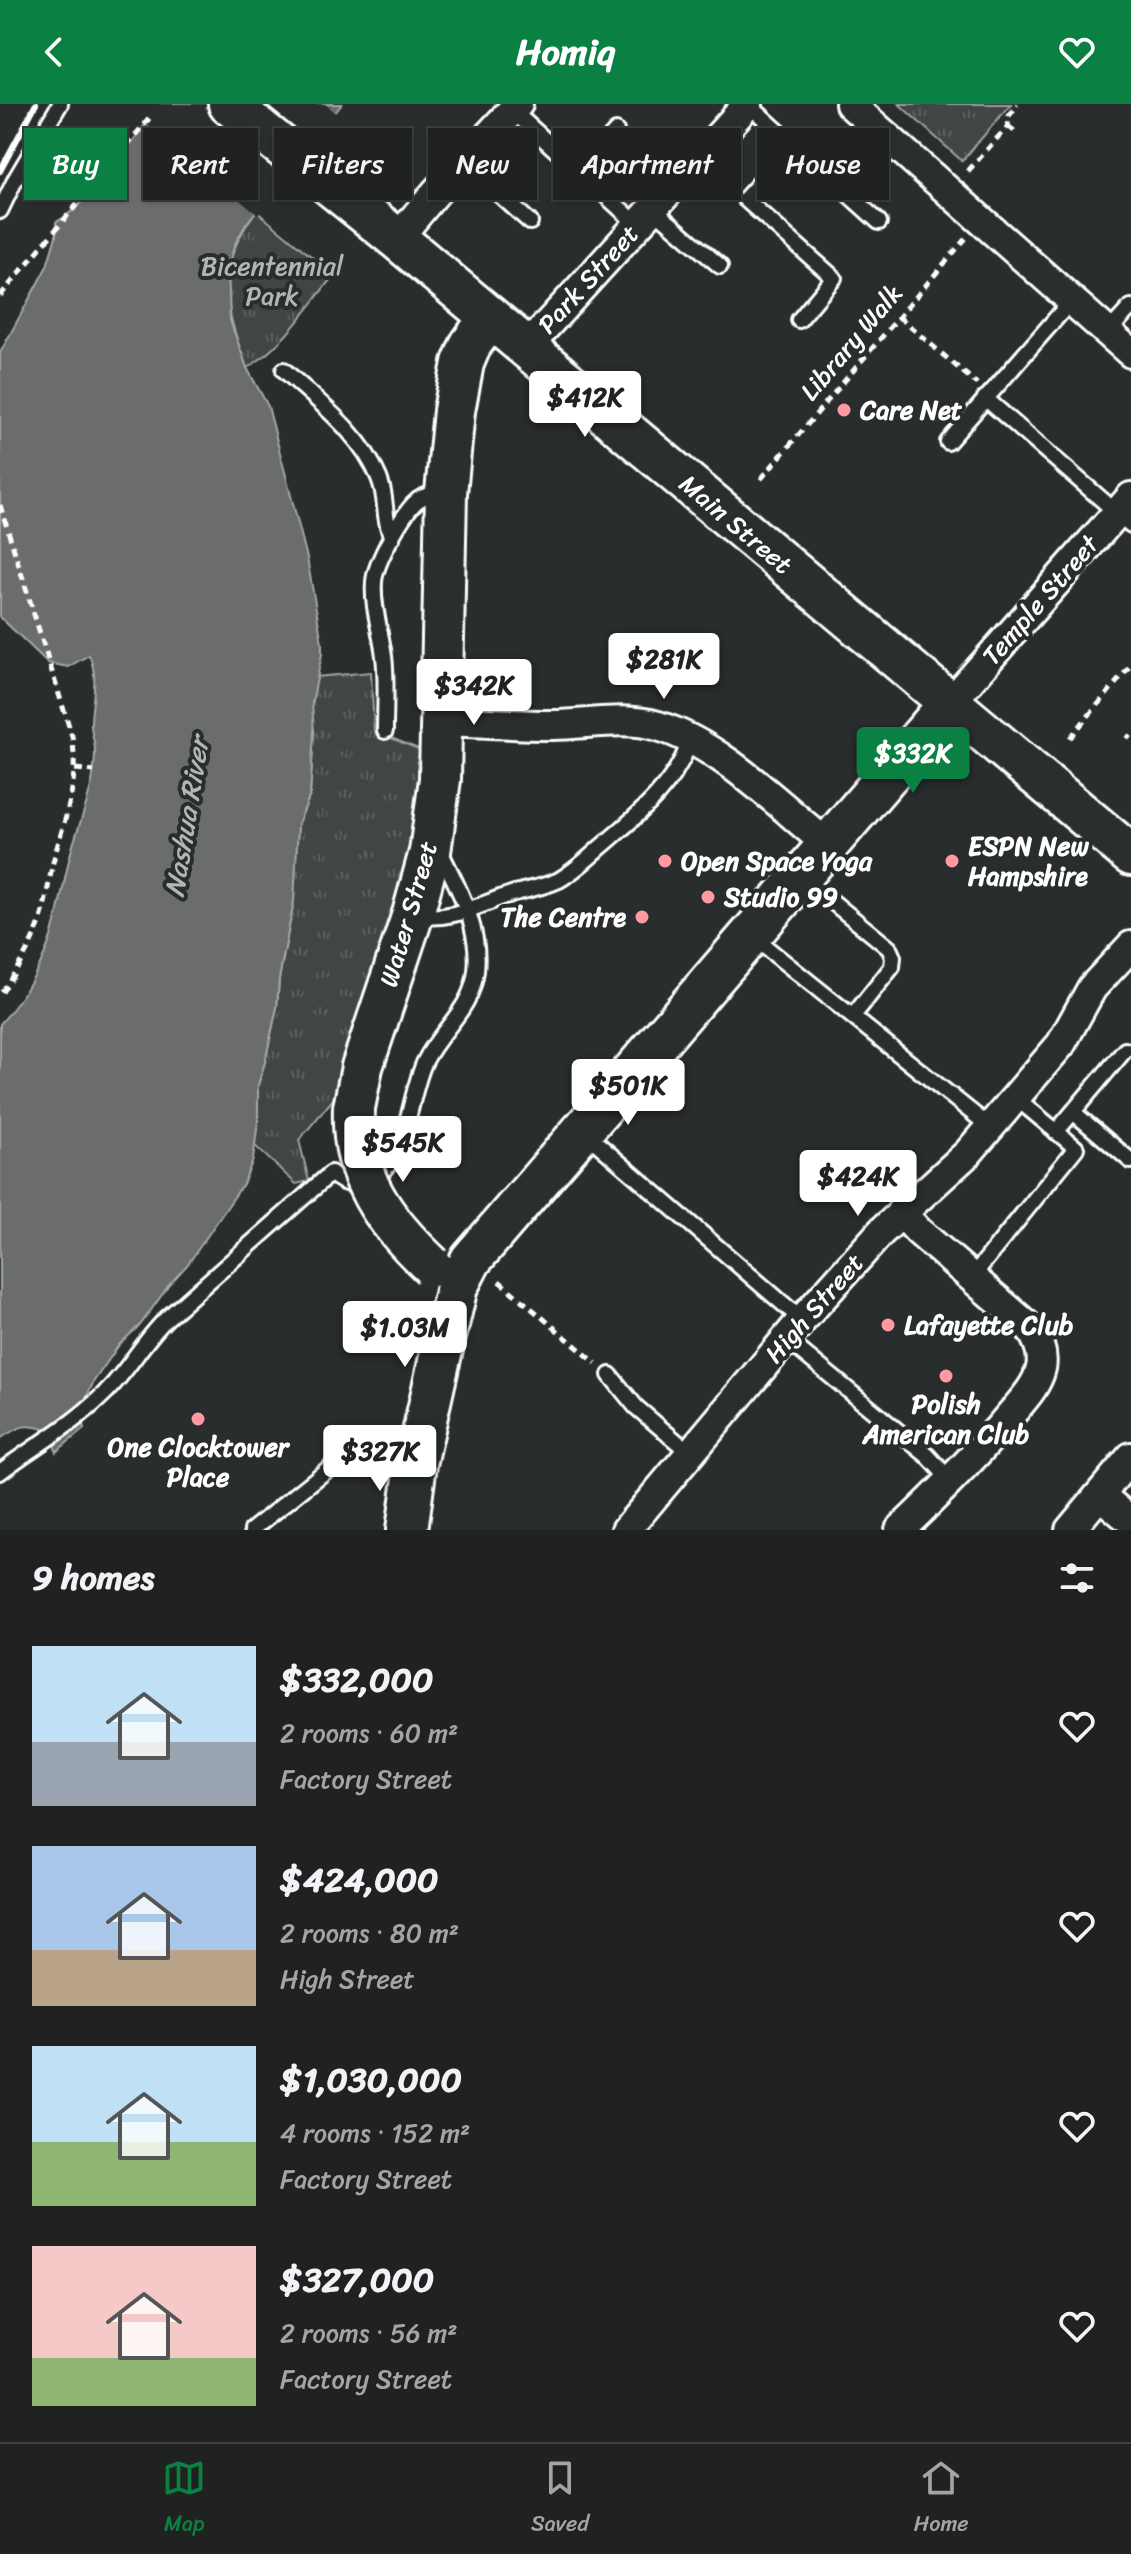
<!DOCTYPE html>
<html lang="en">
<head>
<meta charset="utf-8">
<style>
	body { margin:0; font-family:Sriracha,sans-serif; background:#2d2f2f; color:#f1f3f6; height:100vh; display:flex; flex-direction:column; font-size:30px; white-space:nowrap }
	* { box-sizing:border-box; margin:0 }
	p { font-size:26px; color:#a2a4a5 }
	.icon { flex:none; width:44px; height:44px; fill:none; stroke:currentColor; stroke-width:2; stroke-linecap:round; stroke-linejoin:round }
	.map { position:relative; height:1426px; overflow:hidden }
	.panel { display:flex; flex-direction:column; background:#202222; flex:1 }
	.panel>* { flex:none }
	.hud { position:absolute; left:24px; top:24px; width:1084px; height:72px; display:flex; gap:16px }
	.price { position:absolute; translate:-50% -68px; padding:0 18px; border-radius:8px; background:#fff; color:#222; font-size:26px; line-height:52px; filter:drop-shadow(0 2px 4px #0008) }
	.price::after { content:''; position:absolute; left:50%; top:48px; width:24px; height:18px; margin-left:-12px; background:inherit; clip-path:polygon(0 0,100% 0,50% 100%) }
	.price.on { background:#0b8043; color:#fff }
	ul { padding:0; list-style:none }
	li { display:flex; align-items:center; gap:24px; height:200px; padding:0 32px }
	li span { display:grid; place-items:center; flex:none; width:224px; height:160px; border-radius:0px; color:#555 }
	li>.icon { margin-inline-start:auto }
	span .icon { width:96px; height:96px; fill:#fffc; stroke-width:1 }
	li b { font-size:34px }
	h2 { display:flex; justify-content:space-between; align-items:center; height:96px; padding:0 32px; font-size:34px }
	.chip { padding:0 28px; border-radius:0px; background:#202222; box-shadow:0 2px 6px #0004,0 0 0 2px #3d3f40; font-size:28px; line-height:72px }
	.chip.on { background:#0b8043; color:#fff }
	header { display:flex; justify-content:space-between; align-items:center; height:104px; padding:0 32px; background:#0b8043; color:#fff; font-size:36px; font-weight:800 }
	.menu { display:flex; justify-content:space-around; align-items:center; height:112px; border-top:2px solid #3d3f40; background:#202222; font-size:22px; color:#a2a4a5 }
	.menu a { display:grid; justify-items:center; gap:4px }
	.menu .on { color:#0b8043 }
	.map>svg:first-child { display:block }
	.grass { fill:url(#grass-tufts); stroke:#a0a2a2; stroke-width:2 }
	.water { fill:#6a6c6d; stroke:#a6a7a7; stroke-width:2 }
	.pier { fill:#2a2d2e }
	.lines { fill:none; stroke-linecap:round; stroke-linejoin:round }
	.lane-casing { stroke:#fff; stroke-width:20 }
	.street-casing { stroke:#fff; stroke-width:34 }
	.secondary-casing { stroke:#fff; stroke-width:46 }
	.path { stroke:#fff; stroke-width:5; stroke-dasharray:8 6; stroke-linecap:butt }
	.lane { stroke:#2a2d2e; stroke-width:14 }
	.street { stroke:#2a2d2e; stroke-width:28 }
	.secondary { stroke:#2a2d2e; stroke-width:40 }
	.rail { stroke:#fff; stroke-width:6 }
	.secondary-bridge-casing { stroke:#fff; stroke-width:46; stroke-linecap:butt }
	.secondary-bridge { stroke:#2a2d2e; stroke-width:40 }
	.poi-dot { fill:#ff9aa2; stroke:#2a2d2e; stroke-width:3 }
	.labels { text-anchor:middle; stroke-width:8; stroke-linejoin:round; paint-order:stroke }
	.park-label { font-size:26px; fill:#b3b4b5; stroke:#2a2d2e }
	.street-label { font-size:26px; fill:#fff; stroke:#2a2d2e }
	.poi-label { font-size:26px; font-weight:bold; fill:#fff; stroke:#2a2d2e; text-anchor:start }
	.water-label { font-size:28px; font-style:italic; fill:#b4b6b6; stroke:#2a2d2e }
</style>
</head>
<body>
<header><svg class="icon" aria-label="back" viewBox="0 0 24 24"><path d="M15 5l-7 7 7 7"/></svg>Homiq<svg class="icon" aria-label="heart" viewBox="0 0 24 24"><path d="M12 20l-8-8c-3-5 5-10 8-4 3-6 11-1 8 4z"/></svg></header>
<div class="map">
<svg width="1131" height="1426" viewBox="0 0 1131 1426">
	<defs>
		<pattern id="grass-tufts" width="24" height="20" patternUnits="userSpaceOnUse" patternTransform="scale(2)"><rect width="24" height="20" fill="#414445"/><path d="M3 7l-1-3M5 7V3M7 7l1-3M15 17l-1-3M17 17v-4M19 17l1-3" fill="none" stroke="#5e6061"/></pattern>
	</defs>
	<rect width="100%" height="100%" fill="#2a2d2e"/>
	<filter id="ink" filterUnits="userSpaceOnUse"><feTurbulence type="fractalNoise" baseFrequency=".0125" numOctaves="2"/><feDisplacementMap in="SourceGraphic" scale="16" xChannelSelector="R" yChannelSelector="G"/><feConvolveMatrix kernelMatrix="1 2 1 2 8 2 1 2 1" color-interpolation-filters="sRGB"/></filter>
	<g filter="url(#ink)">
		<path class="grass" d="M899,0h112l-49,57z
			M256,107l78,64c-26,32 -51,72 -87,93 -23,-63 -33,-99 9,-157z
			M371,568l3,59 54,22 -20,139 -68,180 -5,25 -36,43 10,41 -13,3 -42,-39 4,-24v-36l7,-23 12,-55 2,-28 15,-78 4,-77 12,-29 4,-63 -3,-17 5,-38z"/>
		<path class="water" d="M161,0h181l-96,120 -11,20 -7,22 2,54 17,48 21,38 39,152 15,85v11l-10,49 2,29 -4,63 -12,29 -4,77 -15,78 -2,28 -12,55 -7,23v36l-5,39 -10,24 -55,80 -19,21 -28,39 -22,21 -25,36 -14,30 4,18 -28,23 -4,-21c-26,-8 -30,-7 -52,8v-415c25,-27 46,-65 55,-101 6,-23 10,-48 16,-71 7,-26 18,-50 22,-76 1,-8 2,-17 2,-25 0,-10 -5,-20 -4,-30 1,-22 8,-44 -2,-66l-21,12 -20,-4 -48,-46v-264l47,-87 9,-30v-14c28,-12 83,-90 105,-118z"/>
		<path class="pier" d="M156,0h169l14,11 -81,100 -115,-94z"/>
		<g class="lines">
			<defs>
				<path id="lane" d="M748,0l131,118
					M512,6l125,114
					M794,41l-49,54 89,79 -35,42
					M464,59l66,59
					M580,67l36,-40
					M652,104l68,58
					M0,107l16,-33 44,-74
					M1108,228l23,-25
					M284,266c34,32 77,63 95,108 9,21 3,38 13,60
					M985,294l146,127
					M948,338l124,-142
					M385,627c0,-25 2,-50 -1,-75 -3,-24 -12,-50 -10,-74 1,-19 29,-70 44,-82 7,-5 15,-6 23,-7
					M802,773l87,71 4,9 -1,10 -39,49
					M417,811c30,6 56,-7 83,-17 19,-8 40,-9 59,-18 16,-9 30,-22 43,-34 36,-31 74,-61 89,-108
					M753,833l237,190
					M1073,1008l58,49
					M584,1028l218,188
					M1056,1028l69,-82
					M972,1173l104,-129 -61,-51
					M786,1235l142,117 23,25
					M610,1271l26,32 54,46
					M0,1368c34,-26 73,-47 104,-78 24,-23 39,-53 63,-76l164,-145c10,10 20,14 33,10 45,-15 43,-85 61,-122 16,-32 47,-52 51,-90 5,-44 -18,-83 -37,-122
					M252,1426l91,-73 17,-1 52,8"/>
				<path id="street" d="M850,0l281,249
					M397,135l39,-47 82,-88
					M526,244l222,-244
					M950,599l181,-206
					M442,617c37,1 74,4 111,4 34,0 71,-9 105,1 61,18 120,78 170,119
					M1100,1391l31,26
					M626,1426l176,-210 79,-88 87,-79 93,-109 31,-56 39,-42
					M900,1426c39,-37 76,-74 111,-116 11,-13 26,-28 30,-46 3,-14 -3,-28 -11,-40l-112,-97 -17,-19
					M1070,1426l61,-73"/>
				<path id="secondary" d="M229,0l168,135 734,616
					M354,1004l8,-41 51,-153 17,-62 10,-73 6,-286 8,-82 9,-48 8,-19 19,-26
					M407,1426l9,-66 23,-102 18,-75 14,-27 479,-557"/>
			</defs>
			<use href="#lane" class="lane-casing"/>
			<use href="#street" class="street-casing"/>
			<use href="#secondary" class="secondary-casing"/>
			<path class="path" d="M1008,22l10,8
				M968,67l40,-45 1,-10 9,-12
				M0,192l153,-182
				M899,213l78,67
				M761,375l205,-241
				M0,401l72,231c7,44 -4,73 -16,115 -6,20 -8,41 -13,61 -8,30 -26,57 -43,83
				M1127,631l4,3
				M1070,634l61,-73
				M75,665l19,2
				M499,1177l97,82"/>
			<use href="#lane" class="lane"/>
			<use href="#street" class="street"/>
			<use href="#secondary" class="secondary"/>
			<path class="rail" d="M0,67l36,-67"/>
			<defs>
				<path id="secondary-bridge" d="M354,1004c-3,69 30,113 78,158"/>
			</defs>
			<use href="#secondary-bridge" class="secondary-bridge-casing"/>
			<use href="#secondary-bridge" class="secondary-bridge"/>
		</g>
	</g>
	<g class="poi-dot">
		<circle cx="844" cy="306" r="8"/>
		<circle cx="665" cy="757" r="8"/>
		<circle cx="952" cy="757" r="8"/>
		<circle cx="708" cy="793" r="8"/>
		<circle cx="642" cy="813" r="8"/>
		<circle cx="888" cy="1221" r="8"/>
		<circle cx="946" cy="1272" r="8"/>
		<circle cx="198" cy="1315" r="8"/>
	</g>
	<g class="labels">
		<g class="park-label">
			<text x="272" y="171">Bicentennial<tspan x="272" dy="30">Park</tspan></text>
		</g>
		<g class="street-label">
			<text transform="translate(588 175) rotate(-48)" y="9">Park Street</text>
			<text transform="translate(851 238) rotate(-50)" y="9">Library Walk</text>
			<text transform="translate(736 420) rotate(40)" y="9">Main Street</text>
			<text transform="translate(1040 496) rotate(-49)" y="9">Temple Street</text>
			<text transform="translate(408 810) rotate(-74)" y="9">Water Street</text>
			<text transform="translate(814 1204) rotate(-49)" y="9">High Street</text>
		</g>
		<g class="poi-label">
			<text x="860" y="315">Care Net</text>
			<text x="968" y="751">ESPN New<tspan x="968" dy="30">Hampshire</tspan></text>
			<text x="681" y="766">Open Space Yoga</text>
			<text x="724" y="802">Studio 99</text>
			<text x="626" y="822" text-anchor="end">The Centre</text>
			<text x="904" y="1230">Lafayette Club</text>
			<text x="946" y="1309" text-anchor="middle">Polish<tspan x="946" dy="30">American Club</tspan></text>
			<text x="198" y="1352" text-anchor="middle">One Clocktower<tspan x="198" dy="30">Place</tspan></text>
		</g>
		<g class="water-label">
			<text transform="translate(186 713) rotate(-81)" y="10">Nashua River</text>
		</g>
	</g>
</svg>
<b class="price" style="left:585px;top:335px">$412K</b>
<b class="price" style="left:664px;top:597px">$281K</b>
<b class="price" style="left:474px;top:623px">$342K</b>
<b class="price on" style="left:913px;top:691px">$332K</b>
<b class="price" style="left:628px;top:1023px">$501K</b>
<b class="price" style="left:403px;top:1080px">$545K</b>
<b class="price" style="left:858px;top:1114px">$424K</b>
<b class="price" style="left:405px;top:1265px">$1.03M</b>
<b class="price" style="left:380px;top:1389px">$327K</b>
<div class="hud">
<a class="chip on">Buy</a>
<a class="chip">Rent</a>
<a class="chip">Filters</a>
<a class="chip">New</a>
<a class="chip">Apartment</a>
<a class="chip">House</a>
</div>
</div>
<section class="panel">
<h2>9 homes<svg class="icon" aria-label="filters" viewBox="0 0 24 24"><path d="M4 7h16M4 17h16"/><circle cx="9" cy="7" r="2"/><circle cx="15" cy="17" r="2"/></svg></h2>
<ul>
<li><span style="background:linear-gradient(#bfe0f5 60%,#9aa5b1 0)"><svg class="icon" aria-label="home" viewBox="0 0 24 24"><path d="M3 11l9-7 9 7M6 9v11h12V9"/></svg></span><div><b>$332,000</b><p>2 rooms · 60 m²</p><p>Factory Street</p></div><svg class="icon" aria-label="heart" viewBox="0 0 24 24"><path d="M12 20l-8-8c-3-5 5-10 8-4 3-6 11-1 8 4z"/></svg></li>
<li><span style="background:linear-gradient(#a9c7e8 65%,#b9a48a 0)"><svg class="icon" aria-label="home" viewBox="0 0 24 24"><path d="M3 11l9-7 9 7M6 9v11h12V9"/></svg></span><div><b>$424,000</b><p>2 rooms · 80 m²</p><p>High Street</p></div><svg class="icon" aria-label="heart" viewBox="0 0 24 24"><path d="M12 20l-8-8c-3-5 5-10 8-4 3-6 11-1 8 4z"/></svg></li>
<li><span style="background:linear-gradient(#bfe0f5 60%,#8fb573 0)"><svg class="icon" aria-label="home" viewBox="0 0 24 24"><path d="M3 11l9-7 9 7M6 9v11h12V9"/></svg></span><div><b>$1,030,000</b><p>4 rooms · 152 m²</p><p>Factory Street</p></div><svg class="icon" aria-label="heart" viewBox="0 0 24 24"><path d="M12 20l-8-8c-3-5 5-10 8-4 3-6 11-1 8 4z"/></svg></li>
<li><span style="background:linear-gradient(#f6c9c9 70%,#8fb573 0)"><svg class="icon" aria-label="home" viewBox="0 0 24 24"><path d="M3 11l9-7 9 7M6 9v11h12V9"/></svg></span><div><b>$327,000</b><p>2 rooms · 56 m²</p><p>Factory Street</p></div><svg class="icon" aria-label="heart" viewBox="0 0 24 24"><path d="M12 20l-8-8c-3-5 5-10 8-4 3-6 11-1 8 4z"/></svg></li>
</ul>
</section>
<nav class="menu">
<a class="on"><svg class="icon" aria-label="map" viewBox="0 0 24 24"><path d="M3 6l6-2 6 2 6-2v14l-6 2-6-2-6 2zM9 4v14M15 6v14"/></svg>Map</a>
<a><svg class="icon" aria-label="saved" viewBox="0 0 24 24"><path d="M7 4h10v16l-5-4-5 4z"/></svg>Saved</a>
<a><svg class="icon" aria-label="home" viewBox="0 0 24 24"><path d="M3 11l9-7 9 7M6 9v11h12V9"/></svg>Home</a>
</nav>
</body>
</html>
